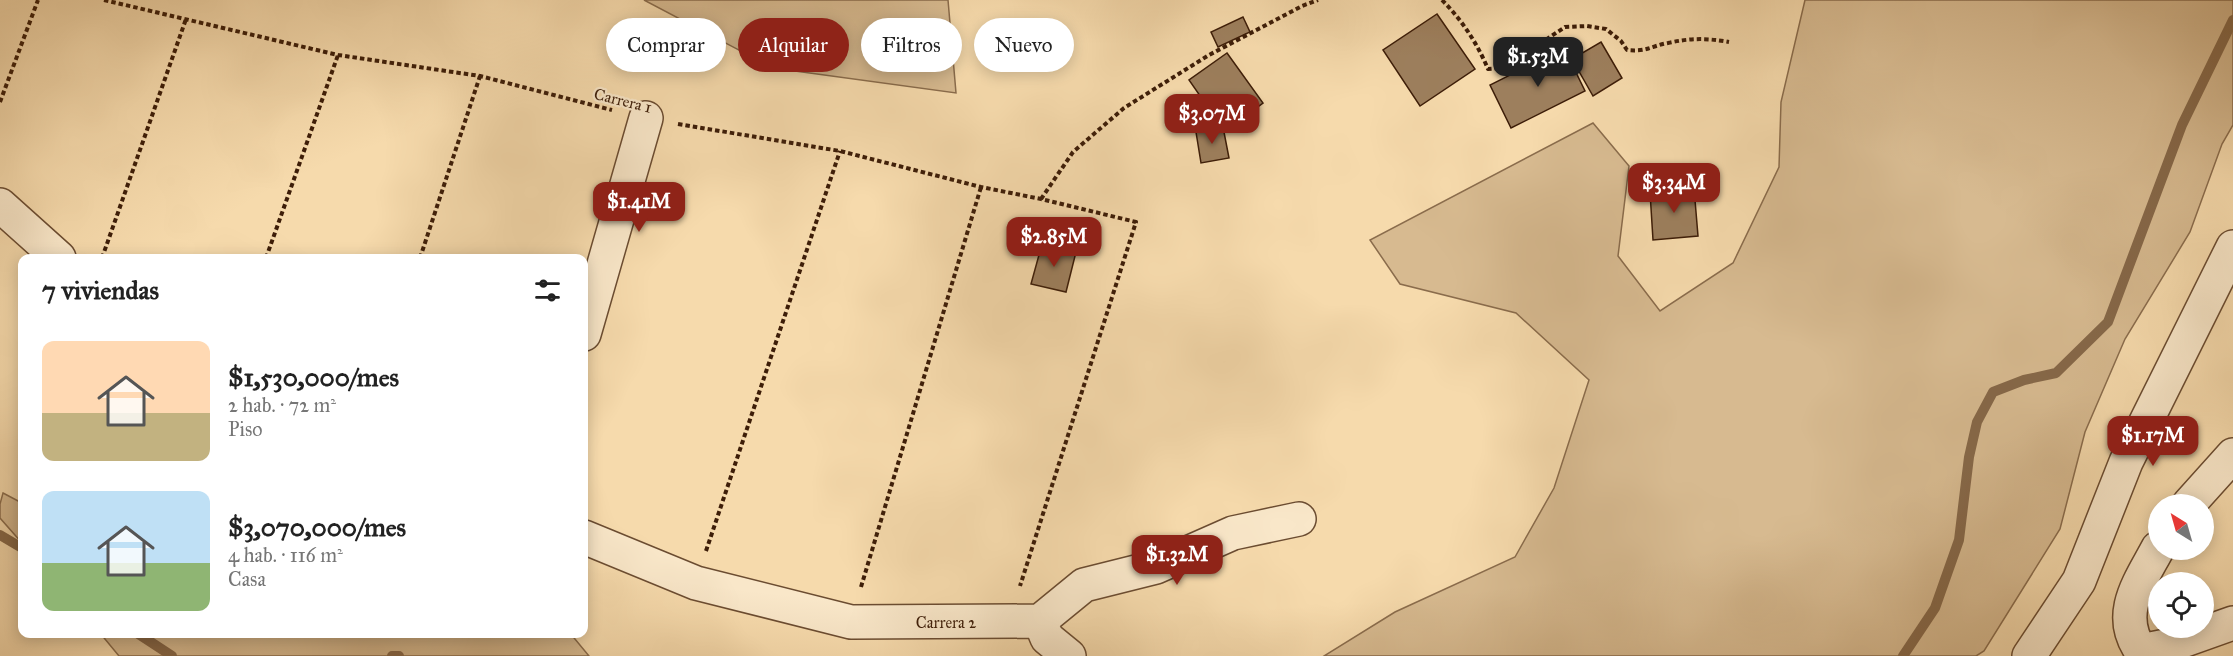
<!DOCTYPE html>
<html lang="es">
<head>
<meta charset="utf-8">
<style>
	body { margin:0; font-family:"IM FELL Great Primer",serif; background:#f6f6f6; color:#222; height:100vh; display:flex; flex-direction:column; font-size:22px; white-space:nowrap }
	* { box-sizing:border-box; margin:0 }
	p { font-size:20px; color:#767676 }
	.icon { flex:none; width:33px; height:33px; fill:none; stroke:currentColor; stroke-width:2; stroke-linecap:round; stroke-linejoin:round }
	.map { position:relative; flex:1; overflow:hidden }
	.sheet { position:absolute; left:18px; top:254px; width:570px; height:384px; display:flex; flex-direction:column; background:#fff; border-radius:12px; box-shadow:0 3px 15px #0003 }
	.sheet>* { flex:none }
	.top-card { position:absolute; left:606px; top:18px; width:570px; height:54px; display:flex; gap:12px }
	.needle { width:39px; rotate:323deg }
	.controls { position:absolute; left:2148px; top:494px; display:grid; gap:12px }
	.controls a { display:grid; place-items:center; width:66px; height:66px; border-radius:50%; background:#fff; box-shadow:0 3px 15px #0003; font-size:30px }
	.price { position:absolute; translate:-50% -51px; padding:0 14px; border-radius:12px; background:#8f2418; color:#fff; font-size:20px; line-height:39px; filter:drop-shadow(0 2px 3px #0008) }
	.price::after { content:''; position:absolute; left:50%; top:36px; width:18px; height:14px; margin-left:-9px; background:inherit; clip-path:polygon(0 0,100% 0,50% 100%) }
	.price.selected { background:#222; color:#fff }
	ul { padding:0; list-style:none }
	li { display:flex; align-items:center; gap:18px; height:150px; padding:0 24px }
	li span { display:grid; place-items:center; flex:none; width:168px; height:120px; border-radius:12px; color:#555 }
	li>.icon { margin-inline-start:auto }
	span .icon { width:72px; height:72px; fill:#fffc; stroke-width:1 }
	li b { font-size:26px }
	h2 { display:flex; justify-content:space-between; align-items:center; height:72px; padding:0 24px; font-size:26px }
	.pill { padding:0 21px; border-radius:27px; background:#fff; box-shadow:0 3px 15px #0003; font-size:21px; line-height:54px }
	.pill.selected { background:#8f2418; color:#fff }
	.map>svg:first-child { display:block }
	.green { fill:#d7ba90; stroke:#8a6c4c; stroke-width:1.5 }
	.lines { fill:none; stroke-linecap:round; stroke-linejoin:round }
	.stream { stroke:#866849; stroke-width:10 }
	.building { fill:#9d7f5d; stroke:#3d1d08; stroke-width:1.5 }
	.street-casing { stroke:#6b4c31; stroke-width:36 }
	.path { stroke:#3d1d08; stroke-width:4; stroke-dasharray:4.5 3; stroke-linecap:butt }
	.street { stroke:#f9e7c9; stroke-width:33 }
	.labels { text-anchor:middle; stroke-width:4.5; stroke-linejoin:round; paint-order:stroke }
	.street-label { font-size:16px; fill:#3d1d08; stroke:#f9e7c9 }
</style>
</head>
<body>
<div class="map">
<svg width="2233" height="656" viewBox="0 0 2233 656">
	<rect width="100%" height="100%" fill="#f6daac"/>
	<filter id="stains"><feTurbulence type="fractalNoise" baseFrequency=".00333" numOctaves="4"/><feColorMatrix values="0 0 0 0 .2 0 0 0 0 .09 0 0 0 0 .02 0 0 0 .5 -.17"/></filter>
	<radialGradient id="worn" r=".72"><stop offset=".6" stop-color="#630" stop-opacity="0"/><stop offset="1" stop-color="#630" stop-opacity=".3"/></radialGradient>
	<path class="green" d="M644,0h304l8,93 -183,-25z
		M1805,0h428v125l-11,19 -32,88 -65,107 -40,93 -25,97 -76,122 -8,5h-652l71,-44 120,-55 39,-69 35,-108 -73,-67 -116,-29 -30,-44 223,-117 36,43 -11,90 42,55 73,-48 46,-96 2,-65z
		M3,493l19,10v40l-22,-25v-14z
		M100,633h470l19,23h-470z"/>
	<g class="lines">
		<path class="stream" d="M0,535l22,13
			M137,633l35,23
			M392,656h7
			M1903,656l32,-48 24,-68 10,-83 8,-35 16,-30 31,-12 32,-7 52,-51 74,-197 51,-105"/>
	</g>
	<path class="building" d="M1437,14l38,55 -55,37 -37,-56z
		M1243,17l7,15 -32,15 -7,-15z
		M1601,42l21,36 -29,18 -21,-37z
		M1564,48l21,43 -74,37 -21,-43z
		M1227,53l36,50 -16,12 -11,-15 -22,16 -25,-36z
		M1223,127l6,31 -28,5 -5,-31z
		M1694,188l4,48 -45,4 -3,-48z
		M1042,244l34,8 -10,40 -35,-8z"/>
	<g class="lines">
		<defs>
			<path id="street" d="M0,205l59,53
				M584,334l62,-216
				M2189,504l44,-49
				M584,537l112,46 155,39 189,-1 44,-36 72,-18 77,-34 66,-14
				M2158,548c-18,34 -43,66 -17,103l30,-6 62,-22
				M1040,621l7,17 22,18
				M2029,656l50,-75 47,-119 107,-215"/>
		</defs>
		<use href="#street" class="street-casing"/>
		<path class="path" d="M104,0l234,55 142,21 132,34
			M1442,0c20,20 35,43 46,69l15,-1 62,-41 22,-1 19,3 15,12 6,9c20,2 24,-4 41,-7 22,-5 39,-5 61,-1
			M0,102l38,-102
			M678,124l162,27 141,36 60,12 95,23 -116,364
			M1041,199l32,-47 51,-44 85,-53 93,-49 16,-6
			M102,258l84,-239
			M266,258l72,-203
			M420,258l60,-182
			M706,551l134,-400
			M861,587l120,-400"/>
		<use href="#street" class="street"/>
	</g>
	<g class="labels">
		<g class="street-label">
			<text transform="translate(623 100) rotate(14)" y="6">Carrera 1</text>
			<text x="946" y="628">Carrera 2</text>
		</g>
	</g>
	<rect width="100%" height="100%" filter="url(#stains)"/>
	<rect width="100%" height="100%" fill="url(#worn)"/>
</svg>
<div class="controls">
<a><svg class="needle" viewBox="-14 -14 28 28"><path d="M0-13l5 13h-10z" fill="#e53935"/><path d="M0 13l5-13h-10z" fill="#767676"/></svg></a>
<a><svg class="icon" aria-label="locate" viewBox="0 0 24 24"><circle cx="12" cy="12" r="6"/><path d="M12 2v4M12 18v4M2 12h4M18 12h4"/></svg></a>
</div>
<b class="price selected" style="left:1538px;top:88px">$1.53M</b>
<b class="price" style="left:1212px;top:145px">$3.07M</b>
<b class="price" style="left:1674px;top:214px">$3.34M</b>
<b class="price" style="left:639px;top:233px">$1.41M</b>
<b class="price" style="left:1054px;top:268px">$2.85M</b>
<b class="price" style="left:2153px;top:467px">$1.17M</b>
<b class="price" style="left:1177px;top:586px">$1.32M</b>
<div class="top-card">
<a class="pill">Comprar</a>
<a class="pill selected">Alquilar</a>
<a class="pill">Filtros</a>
<a class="pill">Nuevo</a>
</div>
<section class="sheet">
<h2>7 viviendas<svg class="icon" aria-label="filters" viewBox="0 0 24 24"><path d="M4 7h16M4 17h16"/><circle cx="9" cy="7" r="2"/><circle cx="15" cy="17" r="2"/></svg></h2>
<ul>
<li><span style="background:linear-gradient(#ffd9b3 60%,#c2b280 0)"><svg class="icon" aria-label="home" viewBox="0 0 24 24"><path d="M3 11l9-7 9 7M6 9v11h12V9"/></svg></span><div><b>$1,530,000/mes</b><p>2 hab. · 72 m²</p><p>Piso</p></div></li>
<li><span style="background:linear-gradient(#bfe0f5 60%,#8fb573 0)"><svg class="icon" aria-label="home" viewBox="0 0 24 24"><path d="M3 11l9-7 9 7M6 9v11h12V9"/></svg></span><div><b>$3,070,000/mes</b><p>4 hab. · 116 m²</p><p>Casa</p></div></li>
</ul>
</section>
</div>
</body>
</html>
